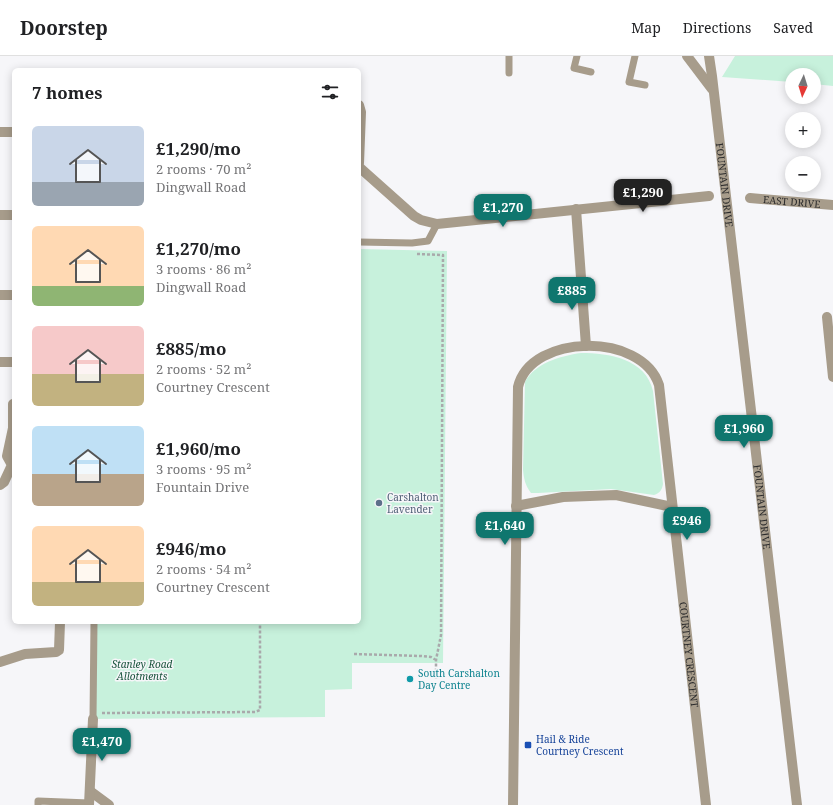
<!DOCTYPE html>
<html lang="en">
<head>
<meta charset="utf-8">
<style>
	body { margin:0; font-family:"Noto Serif",serif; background:#f6f6f6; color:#202124; height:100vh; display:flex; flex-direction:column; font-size:15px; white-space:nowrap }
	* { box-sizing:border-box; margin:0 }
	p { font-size:13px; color:#757577 }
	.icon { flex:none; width:22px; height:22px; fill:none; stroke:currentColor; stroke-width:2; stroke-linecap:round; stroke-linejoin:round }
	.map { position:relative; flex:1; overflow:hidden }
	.sheet { position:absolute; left:12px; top:12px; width:349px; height:556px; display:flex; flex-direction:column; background:#fff; border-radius:6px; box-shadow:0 2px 10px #0003 }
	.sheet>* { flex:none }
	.needle { width:26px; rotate:184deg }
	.tools { position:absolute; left:785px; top:12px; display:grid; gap:8px }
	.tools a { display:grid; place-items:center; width:36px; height:36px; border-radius:50%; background:#fff; box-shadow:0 2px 10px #0003; font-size:20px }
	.price { position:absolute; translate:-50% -34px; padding:0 9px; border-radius:8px; background:#0f766e; color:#fff; font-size:13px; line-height:26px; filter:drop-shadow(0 1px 2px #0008) }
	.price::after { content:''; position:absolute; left:50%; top:24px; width:12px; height:9px; margin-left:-6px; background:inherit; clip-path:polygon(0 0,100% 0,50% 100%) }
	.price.active { background:#222; color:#fff }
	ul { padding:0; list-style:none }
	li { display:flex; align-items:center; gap:12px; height:100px; padding:0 20px }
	li span { display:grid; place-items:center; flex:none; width:112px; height:80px; border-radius:6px; color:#555 }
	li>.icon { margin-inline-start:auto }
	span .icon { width:48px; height:48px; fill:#fffc; stroke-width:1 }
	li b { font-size:17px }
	h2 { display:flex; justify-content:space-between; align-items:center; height:48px; padding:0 20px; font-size:17px }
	header { display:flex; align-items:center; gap:24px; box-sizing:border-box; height:56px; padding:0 20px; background:#fff; border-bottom:1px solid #e0e0e0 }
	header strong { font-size:19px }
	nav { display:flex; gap:22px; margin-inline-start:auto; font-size:14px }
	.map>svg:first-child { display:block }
	.green { fill:#c7f1dc }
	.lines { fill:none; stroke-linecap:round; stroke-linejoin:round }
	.path { stroke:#a9a9ab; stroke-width:2.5; stroke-dasharray:3 2; stroke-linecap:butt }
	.lane { stroke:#a79c8b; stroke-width:7 }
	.street { stroke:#a79c8b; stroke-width:10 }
	.service-dot { fill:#5c6f8a; stroke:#f6f6f9; stroke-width:1.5 }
	.culture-dot { fill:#0f9aa8; stroke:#f6f6f9; stroke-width:1.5 }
	.transit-dot { fill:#1a4fb4; stroke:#f6f6f9; stroke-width:1.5 }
	.labels { text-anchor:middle; stroke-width:3; stroke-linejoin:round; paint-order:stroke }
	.street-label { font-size:10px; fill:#2b2b2c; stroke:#f6f6f9 }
	.service-label { font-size:10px; fill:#4e5e75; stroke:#f6f6f9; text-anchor:start }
	.park-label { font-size:10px; font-style:italic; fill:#18533c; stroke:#f6f6f9 }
	.culture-label { font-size:10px; fill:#0d838f; stroke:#f6f6f9; text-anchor:start }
	.transit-label { font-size:10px; fill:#164399; stroke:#f6f6f9; text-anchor:start }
</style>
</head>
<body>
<header>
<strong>Doorstep</strong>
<nav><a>Map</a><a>Directions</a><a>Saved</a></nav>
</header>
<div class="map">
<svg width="833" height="749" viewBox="0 0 833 749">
	<rect width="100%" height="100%" fill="#f6f6f9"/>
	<path class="green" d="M735,0h98v30l-19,-2v-9h-22v7l-70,-5z
		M359,193l88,2 -4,412h-91v26l-27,1v27l-232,2 1,-97h265z
		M581,297c28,0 65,6 72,38l10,93c-1,6 -3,9 -9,11l-43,-6 -73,4h-7c-6,-8 -7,-14 -8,-23l2,-88c10,-19 35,-26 56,-29z"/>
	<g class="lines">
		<path class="path" d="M417,198l26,1 -2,380 -5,25v19
			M354,598l67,2 10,1 5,3
			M102,657l153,-1 5,-2v-88"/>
		<path class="lane" d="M577,0l-3,12 17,4
			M635,0l-6,26 16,3
			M509,17v-17
			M359,186l53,1 16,-2 9,-17
			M93,663l1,-97
			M38,749v-4l51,2"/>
		<g class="street">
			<path d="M687,0l25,33"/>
			<path id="s1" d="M709,0l3,20 85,729"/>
			<path d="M359,49l2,7 -2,51"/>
			<path d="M0,76h14"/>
			<path d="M359,111l55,49 7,4 16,4 272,-28"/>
			<path id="s2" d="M750,142l83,7"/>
			<path d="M576,153l10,137"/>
			<path d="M0,159h14"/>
			<path d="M0,239h14"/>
			<path d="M827,261l6,60"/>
			<path d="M0,306h12"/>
			<path d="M0,429l4,-3 8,-17 -5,-9 6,-28v-24"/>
			<path d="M516,450l47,-9 53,-2 56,12"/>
			<path d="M0,606l25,-8 31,-2 3,-2 1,-28"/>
			<path d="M90,735l19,14"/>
			<path d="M89,749l4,-86"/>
			<path id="s3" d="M513,749l5,-418c13,-54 124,-55 141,-2l47,420"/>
		</g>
	</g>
	<circle class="service-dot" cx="379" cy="447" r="4"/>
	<circle class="culture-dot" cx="410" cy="623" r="4"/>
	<rect class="transit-dot" x="524" y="685" width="8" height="8" rx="2"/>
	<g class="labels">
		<g class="street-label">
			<text dy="4" stroke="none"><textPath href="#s1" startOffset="130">FOUNTAIN DRIVE</textPath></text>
			<text dy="4" stroke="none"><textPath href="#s2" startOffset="42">EAST DRIVE</textPath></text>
			<text dy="4" stroke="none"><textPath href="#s1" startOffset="454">FOUNTAIN DRIVE</textPath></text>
			<text dy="4" stroke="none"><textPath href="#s3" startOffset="863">COURTNEY CRESCENT</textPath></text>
		</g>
		<g class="service-label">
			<text x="387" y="445">Carshalton<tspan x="387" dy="12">Lavender</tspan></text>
		</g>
		<g class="park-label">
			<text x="142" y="612">Stanley Road<tspan x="142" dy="12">Allotments</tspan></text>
		</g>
		<g class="culture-label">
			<text x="418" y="621">South Carshalton<tspan x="418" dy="12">Day Centre</tspan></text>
		</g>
		<g class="transit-label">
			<text x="536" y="687">Hail &amp; Ride<tspan x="536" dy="12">Courtney Crescent</tspan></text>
		</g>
	</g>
</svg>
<div class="tools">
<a><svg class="needle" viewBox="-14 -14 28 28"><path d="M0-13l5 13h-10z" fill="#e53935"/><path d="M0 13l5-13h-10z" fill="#757577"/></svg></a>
<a>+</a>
<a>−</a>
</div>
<b class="price active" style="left:643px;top:157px">£1,290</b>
<b class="price" style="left:503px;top:172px">£1,270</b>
<b class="price" style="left:572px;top:255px">£885</b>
<b class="price" style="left:744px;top:393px">£1,960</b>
<b class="price" style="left:687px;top:485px">£946</b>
<b class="price" style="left:505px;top:490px">£1,640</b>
<b class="price" style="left:102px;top:706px">£1,470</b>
<section class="sheet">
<h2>7 homes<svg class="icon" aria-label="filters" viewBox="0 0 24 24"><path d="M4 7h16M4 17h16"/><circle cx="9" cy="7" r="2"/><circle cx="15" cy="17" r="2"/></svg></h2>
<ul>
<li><span style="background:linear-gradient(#c9d6e8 70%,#9aa5b1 0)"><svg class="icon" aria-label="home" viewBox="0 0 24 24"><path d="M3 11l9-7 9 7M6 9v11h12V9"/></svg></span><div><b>£1,290/mo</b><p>2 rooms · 70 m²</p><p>Dingwall Road</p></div></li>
<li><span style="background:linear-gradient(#ffd9b3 75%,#8fb573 0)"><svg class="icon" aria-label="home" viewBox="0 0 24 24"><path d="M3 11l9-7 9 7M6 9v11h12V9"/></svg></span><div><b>£1,270/mo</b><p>3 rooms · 86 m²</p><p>Dingwall Road</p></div></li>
<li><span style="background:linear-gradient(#f6c9c9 60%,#c2b280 0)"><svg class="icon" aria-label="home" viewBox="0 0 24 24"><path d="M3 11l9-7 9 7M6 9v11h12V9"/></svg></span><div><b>£885/mo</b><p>2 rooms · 52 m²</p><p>Courtney Crescent</p></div></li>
<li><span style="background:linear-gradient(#bfe0f5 60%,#b9a48a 0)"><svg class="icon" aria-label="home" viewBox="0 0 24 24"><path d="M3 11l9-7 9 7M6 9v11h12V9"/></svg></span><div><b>£1,960/mo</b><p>3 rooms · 95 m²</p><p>Fountain Drive</p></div></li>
<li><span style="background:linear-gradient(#ffd9b3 70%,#c2b280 0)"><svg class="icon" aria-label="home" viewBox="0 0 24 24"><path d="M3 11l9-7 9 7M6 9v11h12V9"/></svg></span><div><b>£946/mo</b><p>2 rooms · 54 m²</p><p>Courtney Crescent</p></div></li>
</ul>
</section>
</div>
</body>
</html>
